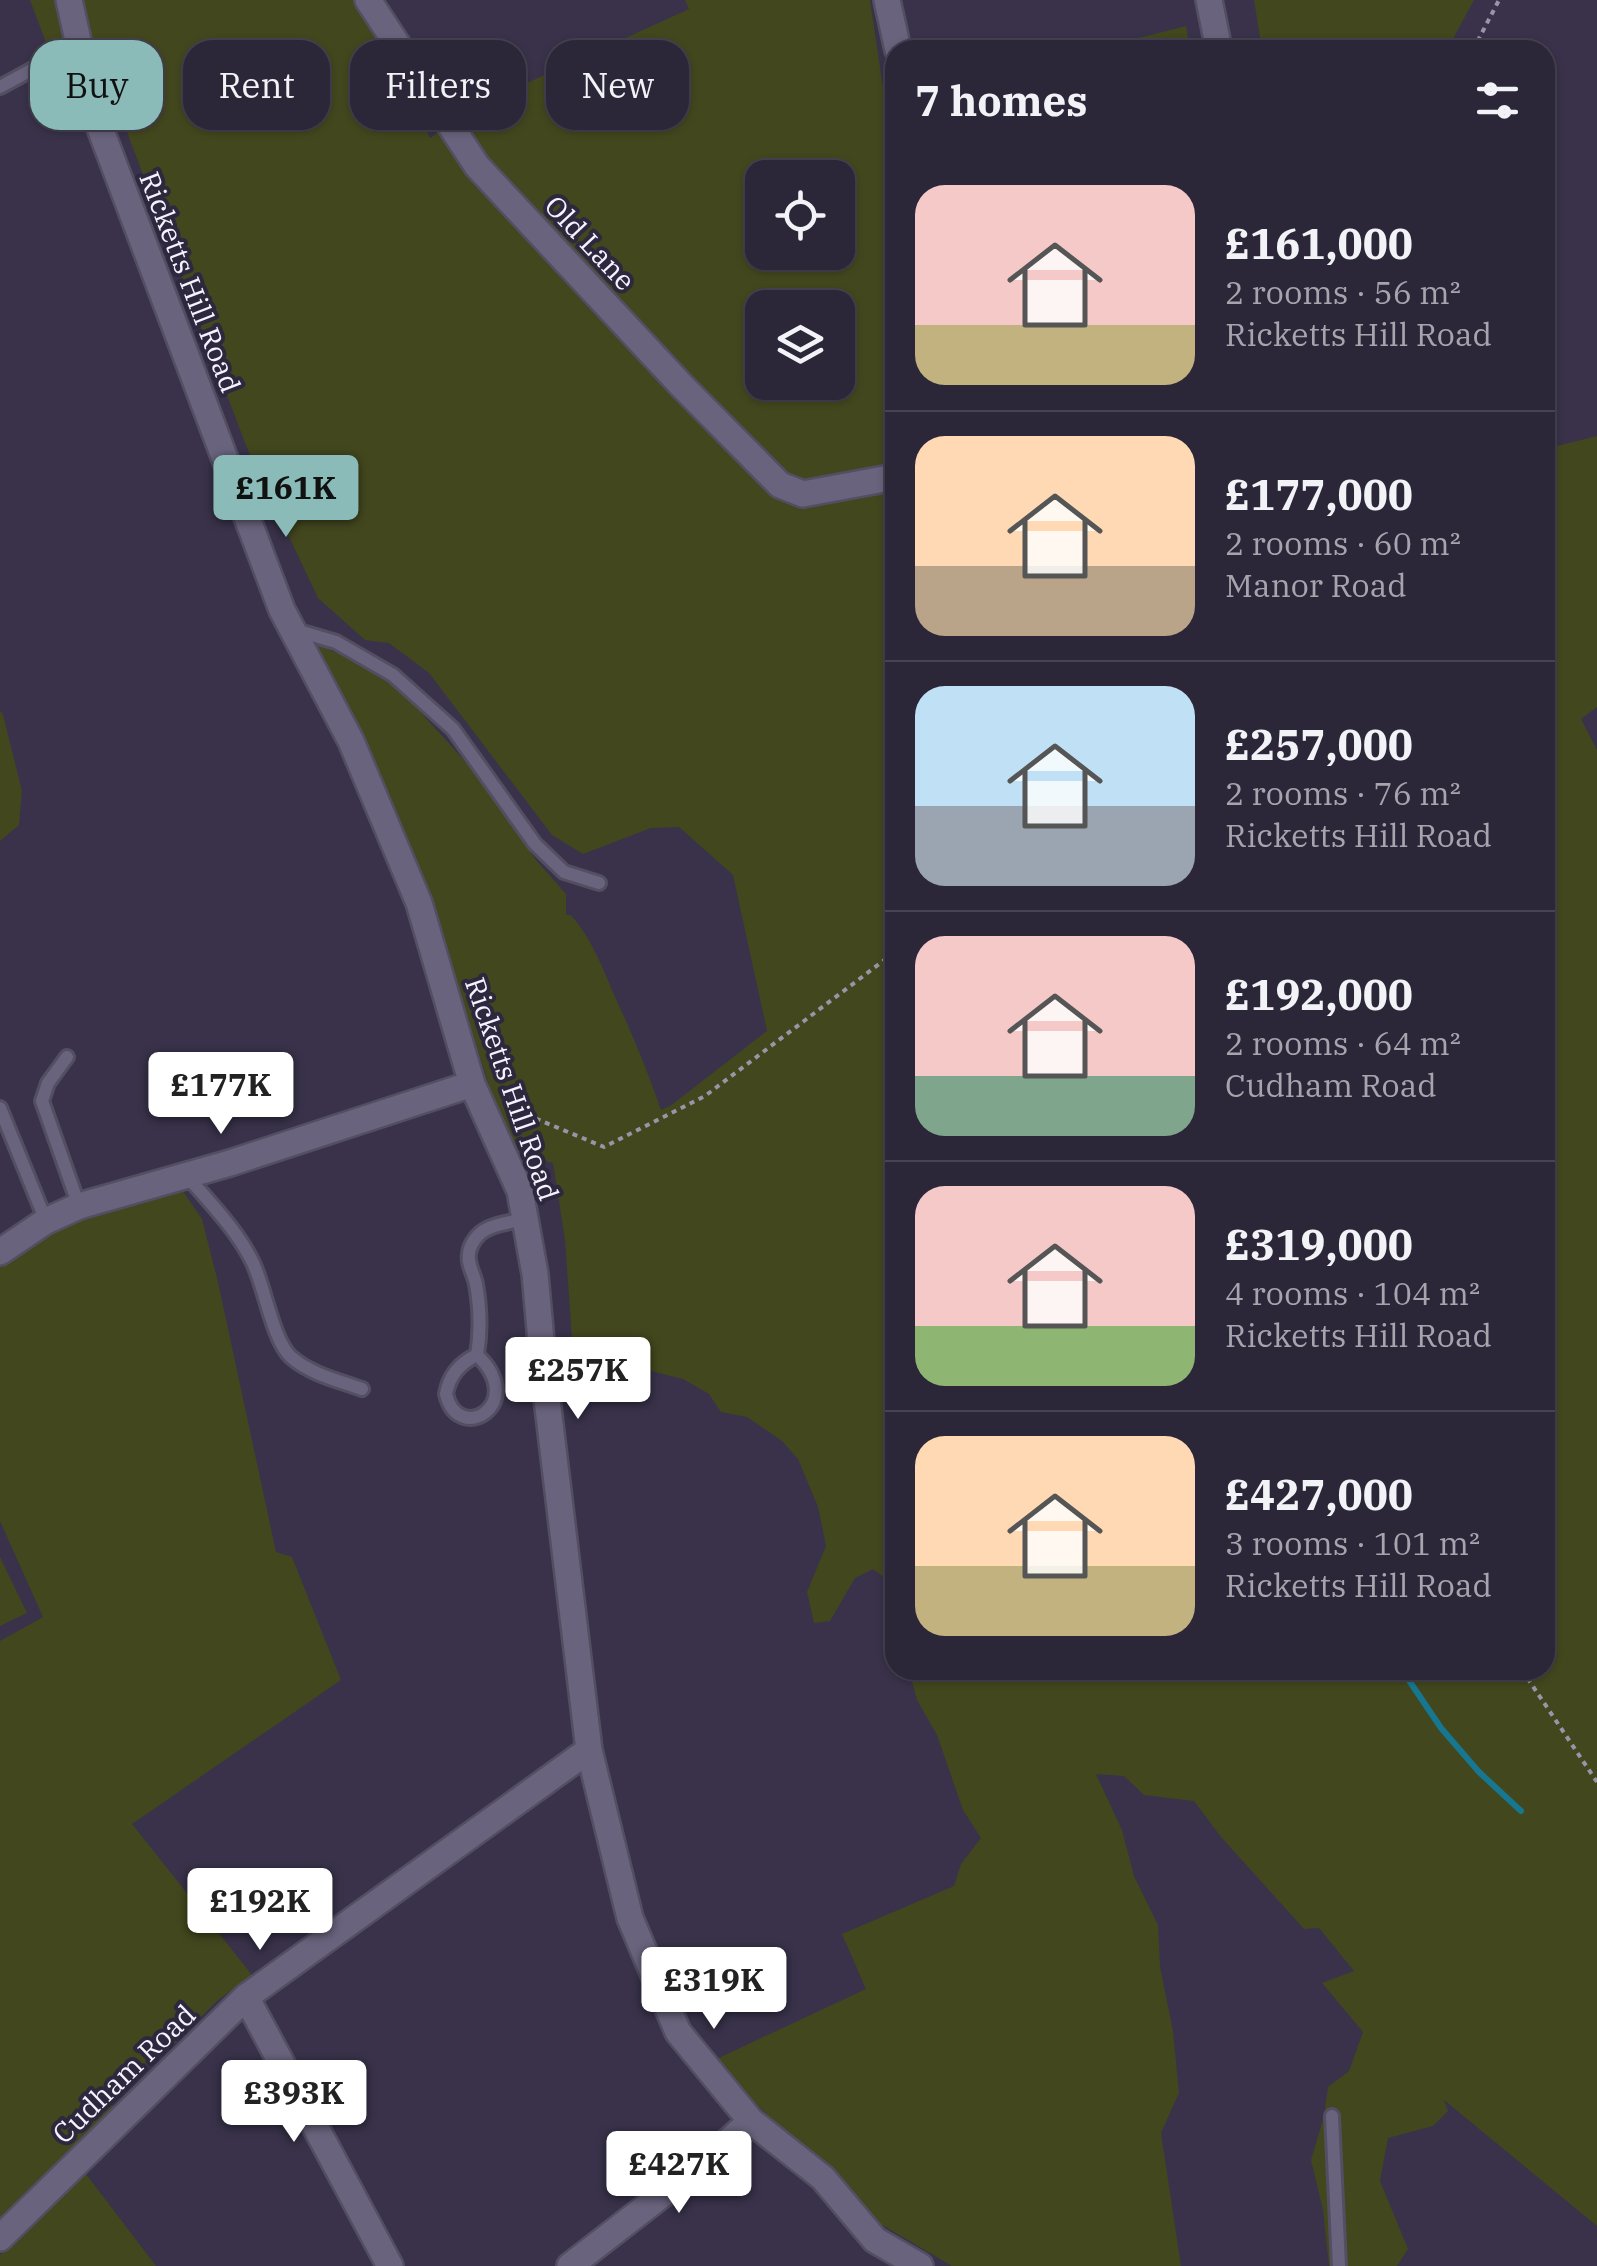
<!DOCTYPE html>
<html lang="en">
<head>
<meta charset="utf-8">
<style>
	body { margin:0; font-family:"IBM Plex Serif",serif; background:#332e40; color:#f1f3f6; height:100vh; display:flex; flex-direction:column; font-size:38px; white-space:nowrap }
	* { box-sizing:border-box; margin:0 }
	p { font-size:32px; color:#a6a5ae }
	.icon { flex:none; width:55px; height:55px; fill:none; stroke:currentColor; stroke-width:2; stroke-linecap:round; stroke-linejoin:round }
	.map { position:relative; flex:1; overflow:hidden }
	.panel { position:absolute; left:885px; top:40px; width:670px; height:1640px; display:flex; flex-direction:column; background:#2b2638; border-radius:30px; box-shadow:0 2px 8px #0004,0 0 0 2px #474353 }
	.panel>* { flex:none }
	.guide { position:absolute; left:30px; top:40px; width:705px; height:90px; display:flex; gap:20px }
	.buttons { position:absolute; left:745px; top:160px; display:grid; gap:20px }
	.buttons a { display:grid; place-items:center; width:110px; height:110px; border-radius:20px; background:#2b2638; box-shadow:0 2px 8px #0004,0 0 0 2px #474353; font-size:50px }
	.price { position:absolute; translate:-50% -85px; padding:0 22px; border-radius:10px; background:#fff; color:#222; font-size:32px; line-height:65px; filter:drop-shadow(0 2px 5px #0008) }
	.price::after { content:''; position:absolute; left:50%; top:60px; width:30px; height:22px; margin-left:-15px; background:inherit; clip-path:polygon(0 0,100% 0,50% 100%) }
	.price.on { background:#8bbbb9; color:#111 }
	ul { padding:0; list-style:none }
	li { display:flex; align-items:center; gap:30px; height:250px; padding:0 30px }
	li+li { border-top:2px solid #474353 }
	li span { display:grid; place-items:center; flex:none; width:280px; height:200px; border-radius:30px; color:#555 }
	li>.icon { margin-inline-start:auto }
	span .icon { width:120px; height:120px; fill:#fffc; stroke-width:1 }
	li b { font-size:42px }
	h2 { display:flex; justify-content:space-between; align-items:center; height:120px; padding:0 30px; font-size:42px }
	.pill { padding:0 35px; border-radius:30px; background:#2b2638; box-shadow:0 2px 8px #0004,0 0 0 2px #474353; font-size:35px; line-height:90px }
	.pill.on { background:#8bbbb9; color:#111 }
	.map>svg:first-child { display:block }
	.green { fill:#42471e; fill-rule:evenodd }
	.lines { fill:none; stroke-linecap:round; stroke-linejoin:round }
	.stream { stroke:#177790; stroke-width:6 }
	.lane-casing { stroke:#534e62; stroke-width:18 }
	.street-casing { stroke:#534e62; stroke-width:30 }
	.path { stroke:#9995a7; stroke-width:4; stroke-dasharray:5 5; stroke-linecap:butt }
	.lane { stroke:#69637d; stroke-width:12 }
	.street { stroke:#69637d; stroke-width:25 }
	.labels { text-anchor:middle; stroke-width:8; stroke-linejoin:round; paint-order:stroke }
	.street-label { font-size:28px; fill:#f5f3ff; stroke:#2e283f }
</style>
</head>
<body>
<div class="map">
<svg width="1597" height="2266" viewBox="0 0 1597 2266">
	<rect width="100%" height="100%" fill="#39324a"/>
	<path class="green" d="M30,0h328l10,14 62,124 40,-29 219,-100 -4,-9h185l15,101 10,-2v1486l-22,-16 -18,9 -25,43 -16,2 -7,-31 19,-46 -8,-39 -20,-48 -16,-18 -35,-24 -26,-5 -12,-18 -26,-15 -110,-27 -8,-112 -12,-77 -32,-9 -17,-21 -62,-196 -47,-125 -78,-167 41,16 47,34 68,75 63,90 30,34v21h5c21,24 32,54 45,84 17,37 32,73 45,111l9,-4 97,-75 -34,-156 -54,-48 -28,1 -68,26 -31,-19 -123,-162 -40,-30 -24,-3 -47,-42 -71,-150 -127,-334 -63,-42zM762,178h76v74h-76zM762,308h76v74h-76z
		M1254,0h220l-27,50h-185z
		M1186,26l4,24h-99z
		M1597,436v271l-16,12 16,31v1476l-153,-126 4,11 -15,15 -45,12 -8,43 28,68 -11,17h-68l-6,-56 -12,-50 13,-44 4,-29 21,-16 14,-39 -41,-49 32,-12 -35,-43 -15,1 -83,-92 -27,-36 -50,-6 -20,-19 -28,-2 26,56 12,46 24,49 2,42 13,64 6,62 -18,40 20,133h-229l-75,-44 -165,-161 154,-72 -24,-55 112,-48 7,-22 20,-26 -18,-28 -26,-75 -20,-35 -8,-30h636v-1221z
		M0,710l3,5 19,76 -3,34 -19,16z
		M180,1187l22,32 16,63 58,270 16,5 49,123 -209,144 120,151 -35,26 -47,47 -63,51 8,9 -115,112v-579l43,-24 -43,-96v-254l60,-41z
		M0,1557l27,56 -27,13z
		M86,2174l70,92h-156v-11z"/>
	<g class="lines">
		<path class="stream" d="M1402,1670l39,58 38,44 42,39"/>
		<defs>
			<path id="lane" d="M0,87l33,-18 47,-19
				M295,630l41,12 57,33 60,54 82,115 29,28 35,11
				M67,1057l-19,26 -6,18 37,105
				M0,1108l46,113
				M187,1176c23,27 51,55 66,87 12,25 20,78 38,94 19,17 49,24 71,32
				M477,1355c52,49 -19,91 -31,39 3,-18 14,-31 31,-39 4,-24 3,-48 -1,-71 -2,-10 -9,-20 -7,-31 1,-9 9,-20 18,-24 11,-6 26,-7 38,-10
				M1332,2116l7,150"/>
			<path id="street" d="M69,0l25,112 188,498 69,131 68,162 53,181 48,107 15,83 9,100 45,376 41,168 48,114 73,89 72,57 52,62 45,26
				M368,0l109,166 205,220 98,99 23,9 92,-17
				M887,0l11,50
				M1209,0l10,50
				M0,1252l46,-31 33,-15 151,-43 242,-79
				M246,1997l144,269
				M0,2238l246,-241 343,-247
				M570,2266l142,-110 39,-35"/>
		</defs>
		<use href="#lane" class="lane-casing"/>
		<use href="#street" class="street-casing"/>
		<path class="path" d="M1473,50l26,-50
			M508,1107l96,40 101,-51 190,-144
			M1522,1670l75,112"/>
		<use href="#lane" class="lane"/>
		<use href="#street" class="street"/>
	</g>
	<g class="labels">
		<g class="street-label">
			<text transform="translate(590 243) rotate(47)" y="10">Old Lane</text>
			<text transform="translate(190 282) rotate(69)" y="10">Ricketts Hill Road</text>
			<text transform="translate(512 1089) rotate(71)" y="10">Ricketts Hill Road</text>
			<text transform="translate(124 2074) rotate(-44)" y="10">Cudham Road</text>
		</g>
	</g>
</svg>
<div class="buttons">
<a><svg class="icon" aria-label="locate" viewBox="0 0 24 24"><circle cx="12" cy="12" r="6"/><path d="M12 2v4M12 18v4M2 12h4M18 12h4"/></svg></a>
<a><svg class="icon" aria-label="layers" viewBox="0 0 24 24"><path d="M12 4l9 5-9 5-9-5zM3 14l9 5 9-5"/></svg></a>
</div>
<b class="price on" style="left:286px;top:540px">£161K</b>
<b class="price" style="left:221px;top:1137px">£177K</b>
<b class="price" style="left:578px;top:1422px">£257K</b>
<b class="price" style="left:260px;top:1953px">£192K</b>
<b class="price" style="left:714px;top:2032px">£319K</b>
<b class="price" style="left:294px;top:2145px">£393K</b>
<b class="price" style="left:679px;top:2216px">£427K</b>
<div class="guide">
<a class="pill on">Buy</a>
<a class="pill">Rent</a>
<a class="pill">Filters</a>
<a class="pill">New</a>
</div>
<section class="panel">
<h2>7 homes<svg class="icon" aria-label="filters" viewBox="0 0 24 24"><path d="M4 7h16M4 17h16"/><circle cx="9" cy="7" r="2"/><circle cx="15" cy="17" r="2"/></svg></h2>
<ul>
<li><span style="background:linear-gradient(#f6c9c9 70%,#c2b280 0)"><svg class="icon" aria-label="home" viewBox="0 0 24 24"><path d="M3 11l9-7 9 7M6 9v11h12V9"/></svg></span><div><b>£161,000</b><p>2 rooms · 56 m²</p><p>Ricketts Hill Road</p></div></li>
<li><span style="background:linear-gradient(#ffd9b3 65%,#b9a48a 0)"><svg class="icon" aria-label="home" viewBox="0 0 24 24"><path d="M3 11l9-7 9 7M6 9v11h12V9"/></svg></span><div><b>£177,000</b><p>2 rooms · 60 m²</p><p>Manor Road</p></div></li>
<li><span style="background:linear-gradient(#bfe0f5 60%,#9aa5b1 0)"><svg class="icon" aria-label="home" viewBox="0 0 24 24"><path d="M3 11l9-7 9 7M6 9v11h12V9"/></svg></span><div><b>£257,000</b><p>2 rooms · 76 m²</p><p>Ricketts Hill Road</p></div></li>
<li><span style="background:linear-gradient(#f6c9c9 70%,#7fa58c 0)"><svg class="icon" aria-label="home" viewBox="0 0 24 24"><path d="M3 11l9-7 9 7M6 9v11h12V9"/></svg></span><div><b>£192,000</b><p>2 rooms · 64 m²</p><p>Cudham Road</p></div></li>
<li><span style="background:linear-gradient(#f6c9c9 70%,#8fb573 0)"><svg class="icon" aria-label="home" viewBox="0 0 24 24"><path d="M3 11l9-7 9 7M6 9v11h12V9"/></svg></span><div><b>£319,000</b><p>4 rooms · 104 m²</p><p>Ricketts Hill Road</p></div></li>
<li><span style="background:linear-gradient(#ffd9b3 65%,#c2b280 0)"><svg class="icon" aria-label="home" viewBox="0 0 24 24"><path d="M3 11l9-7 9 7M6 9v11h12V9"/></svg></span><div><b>£427,000</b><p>3 rooms · 101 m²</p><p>Ricketts Hill Road</p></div></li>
</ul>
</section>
</div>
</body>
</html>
